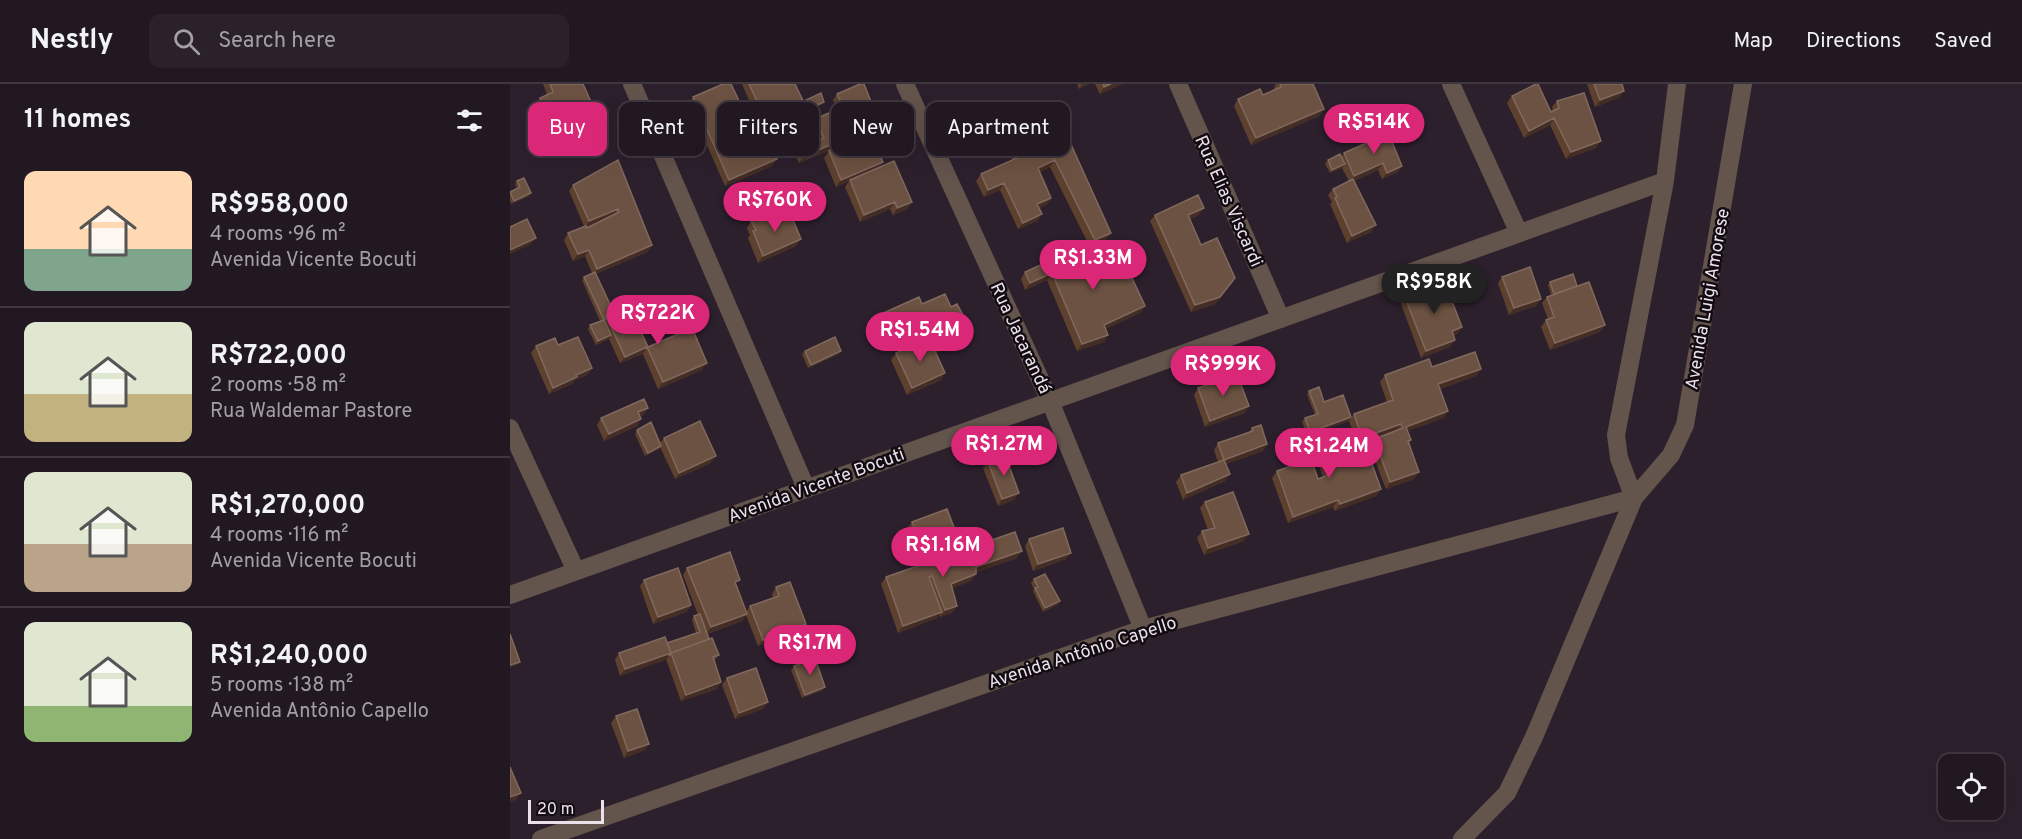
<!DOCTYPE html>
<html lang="en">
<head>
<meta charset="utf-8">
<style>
	body { margin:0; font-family:Overpass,sans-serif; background:#2a212a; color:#f1f3f6; height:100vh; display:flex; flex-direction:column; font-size:22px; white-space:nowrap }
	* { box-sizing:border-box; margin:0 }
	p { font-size:20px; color:#a2a0a5 }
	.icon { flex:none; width:33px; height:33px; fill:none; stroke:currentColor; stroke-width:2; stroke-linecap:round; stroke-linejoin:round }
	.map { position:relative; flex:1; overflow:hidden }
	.panel { display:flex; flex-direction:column; background:#221822; width:510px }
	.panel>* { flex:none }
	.banner { position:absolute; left:18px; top:18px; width:570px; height:54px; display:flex; gap:12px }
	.buttons { position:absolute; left:1428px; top:670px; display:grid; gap:12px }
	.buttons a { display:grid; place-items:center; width:66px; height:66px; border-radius:12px; background:#221822; box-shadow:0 6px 24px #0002,0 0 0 2px #3f3740; font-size:30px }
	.scale { position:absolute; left:18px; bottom:15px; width:76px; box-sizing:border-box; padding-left:6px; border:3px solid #eae1ea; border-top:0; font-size:16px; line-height:21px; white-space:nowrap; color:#eae1ea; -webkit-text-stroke:4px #120c12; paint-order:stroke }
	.price { position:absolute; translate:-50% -51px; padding:0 14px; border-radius:21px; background:#db2777; color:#fff; font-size:20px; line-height:39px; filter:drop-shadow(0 2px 3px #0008) }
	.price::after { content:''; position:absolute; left:50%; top:36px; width:18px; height:14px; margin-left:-9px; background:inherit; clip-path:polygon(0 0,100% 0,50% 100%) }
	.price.selected { background:#222; color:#fff }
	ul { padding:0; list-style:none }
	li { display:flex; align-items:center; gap:18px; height:150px; padding:0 24px }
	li+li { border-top:2px solid #3f3740 }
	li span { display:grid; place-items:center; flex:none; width:168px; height:120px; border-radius:12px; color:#555 }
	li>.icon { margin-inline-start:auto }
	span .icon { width:72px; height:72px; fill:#fffc; stroke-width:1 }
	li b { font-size:26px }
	h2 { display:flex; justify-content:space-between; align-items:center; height:72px; padding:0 24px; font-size:26px }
	.pill { padding:0 21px; border-radius:12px; background:#221822; box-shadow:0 6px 24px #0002,0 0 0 2px #3f3740; font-size:21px; line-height:54px }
	.pill.selected { background:#db2777; color:#fff }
	header { display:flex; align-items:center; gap:36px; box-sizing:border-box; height:84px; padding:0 30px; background:#221822; border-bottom:2px solid #3f3740 }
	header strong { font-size:28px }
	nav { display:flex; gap:33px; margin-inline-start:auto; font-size:21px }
	.search { width:420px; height:54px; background:#2a212a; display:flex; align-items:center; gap:15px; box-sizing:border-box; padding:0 21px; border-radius:12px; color:#a2a0a5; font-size:22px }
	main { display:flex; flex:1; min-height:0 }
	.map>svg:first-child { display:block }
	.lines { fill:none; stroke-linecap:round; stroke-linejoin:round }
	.minor { stroke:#63544c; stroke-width:18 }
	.wall { fill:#5d412e }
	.shaded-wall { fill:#432d25 }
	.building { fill:#6c5242; stroke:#80695d; stroke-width:1.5 }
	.labels { text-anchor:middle; stroke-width:5; stroke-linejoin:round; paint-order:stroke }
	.street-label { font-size:18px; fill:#eae1ea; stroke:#120c12 }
</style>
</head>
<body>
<header>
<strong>Nestly</strong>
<div class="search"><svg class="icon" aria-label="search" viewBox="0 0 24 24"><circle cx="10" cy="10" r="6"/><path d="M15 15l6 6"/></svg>Search here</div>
<nav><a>Map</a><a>Directions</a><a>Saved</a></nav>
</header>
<main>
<section class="panel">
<h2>11 homes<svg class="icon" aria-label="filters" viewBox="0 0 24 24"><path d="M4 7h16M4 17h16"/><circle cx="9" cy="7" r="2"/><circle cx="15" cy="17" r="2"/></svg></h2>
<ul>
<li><span style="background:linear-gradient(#ffd9b3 65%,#7fa58c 0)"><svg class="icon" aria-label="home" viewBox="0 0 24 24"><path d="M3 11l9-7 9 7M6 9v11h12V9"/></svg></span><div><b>R$958,000</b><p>4 rooms · 96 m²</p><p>Avenida Vicente Bocuti</p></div></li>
<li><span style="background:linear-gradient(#dfe7d0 60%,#c2b280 0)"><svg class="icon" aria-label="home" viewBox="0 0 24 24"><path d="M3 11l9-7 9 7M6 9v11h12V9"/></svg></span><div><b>R$722,000</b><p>2 rooms · 58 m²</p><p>Rua Waldemar Pastore</p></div></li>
<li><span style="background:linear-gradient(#dfe7d0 60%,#b9a48a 0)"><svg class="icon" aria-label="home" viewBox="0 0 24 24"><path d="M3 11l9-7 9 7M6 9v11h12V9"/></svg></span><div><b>R$1,270,000</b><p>4 rooms · 116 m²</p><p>Avenida Vicente Bocuti</p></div></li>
<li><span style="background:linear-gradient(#dfe7d0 70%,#8fb573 0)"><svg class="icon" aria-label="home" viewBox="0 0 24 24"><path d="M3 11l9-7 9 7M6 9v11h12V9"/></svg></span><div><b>R$1,240,000</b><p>5 rooms · 138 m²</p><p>Avenida Antônio Capello</p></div></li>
</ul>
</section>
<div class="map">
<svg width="1512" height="755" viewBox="0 0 1512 755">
	<rect width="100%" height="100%" fill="#2d202d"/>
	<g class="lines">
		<path class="minor" d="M122,0l174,404
			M395,0l145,317 93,228
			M668,0l103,235
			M941,0l68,149
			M0,344l66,143
			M1124,414l-15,-40 -3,-23 49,-254 12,-97
			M0,511l1155,-414
			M31,755l602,-210 491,-131
			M952,755l45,-46 27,-56 100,-239 37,-43 14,-30 58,-341"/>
	</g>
	<path class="wall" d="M33,0h40l8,35 -34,15 -7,-15 -7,4 -8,-18 5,-7 7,-3z
		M232,0h53l9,19 2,-3 18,2 -3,3 -10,5 3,7 -5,6 -1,1 7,18 2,-1 -6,-16 4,-6 22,-9 -4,-10 4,-6 39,37 -77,32 -10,-22 -13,5 -11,-26 -2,1 5,19 9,19 -5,7 -47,20 -36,-82 4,-7 56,25 8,-3z
		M567,0h12l-10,5z
		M585,0h27l-22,10z
		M766,0h37l6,32 -68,29 -17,-39 4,-7 25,-4 11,-5v-2z
		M1077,0h35l-2,13 -25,10z
		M1002,12l39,16 2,-1 -1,-4 5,-6 39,47 -30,11 -16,-34 -26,13 -17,-35z
		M545,25l56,124 -5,6 -16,8 -40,-80 -10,5 11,26 -4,6 -8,4 3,6 -5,7 -19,8 -18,-39 -16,7 -8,-16 5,-7 31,-14 -10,-23 5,-7z
		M862,53l26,35 -16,7 -4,-9 -24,11 17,51 -24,11 -17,-39 2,-2 -4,-7 5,-6 16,-8 -7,-13 -12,5 -5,-9 3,-4 13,-3 3,-4 24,-10z
		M319,67l50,16 33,35 -5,7 -14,6 -3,-6 -30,13 -15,-35 4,-6 -13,6 -12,-29z
		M108,76l34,85 -5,7 -51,22 18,39 34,34 54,23 -44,19 -15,-35 -23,9 -11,-24 -13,6 -8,-16 2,-4 10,-4 -18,-41 2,-3 8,-4 -7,-17 -12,5 -9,-21 4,-7 16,-7 -15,-35 4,-6z
		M7,97l12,15 -18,8 -1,-3v-9l7,-4 -2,-4z
		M645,131h44l-9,4 11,26 34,33 -20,26 -24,8 -41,-91z
		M241,137l24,1 21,24 -38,17 -10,-25 2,-3 -3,-7z
		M568,184l67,38 -5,7 -35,16 3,6 -4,7 -27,9 -30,-71 -22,10 -4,-11 4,-7z
		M992,193l39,22 -5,7 -27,9 -11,-32z
		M1040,198l27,4 23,46 -50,18 -9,-23 5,-7 2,-1 -6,-16 5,-6 4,-2 -3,-10z
		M894,211l58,32 -5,7 -4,1 -3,12 -29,11 -21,-57z
		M412,220l29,3 16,32 -31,14 5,27 -34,15 -16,-35 5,-7 33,-15 -7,-17 -42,17 -8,-15 5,-7z
		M48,261l34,23 -5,7 -12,5 -3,4 -23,10 -18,-41 5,-7z
		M295,267h36l-2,3 -31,14 -6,-14z
		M922,283l49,2 -5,7 -36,13 4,29 -37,13 4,9 -2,3 5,36 -28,10 -13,-33 2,-3 -3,-9 5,-6 -19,7 -9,-24 5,-7 33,-12 -7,-20 5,-7z
		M688,304l47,25 -40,14 -11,-32z
		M799,307l15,11 25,19 -42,14 -5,-13 3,-4 10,-3 -8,-21z
		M138,324l-5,7 -3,1 -3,10 -33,15 -7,-16 4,-7z
		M742,344l15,16 -4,7 -37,13 -1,17 -42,19 -7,-18 5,-7 37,-13 -4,-12 4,-7 31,-11z
		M127,346l23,13 4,-5 47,25 -36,16 -15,-32 -1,2 -14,7 -10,-22z
		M810,366l31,2 30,37 -5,7 -41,15 -2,-4 -45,16 -16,-45 5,-7 41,8 5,-2 -8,-21z
		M478,378l26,38 -16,6 -15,-38z
		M695,418l39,39 -40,14 -7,-17 5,-7 6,-1 -8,-22z
		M402,438l43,28 -35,13 -13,-34z
		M519,455l37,20 -33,12 -8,-25z
		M507,474l-41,14v2l-5,7 -19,7 5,18 -5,7 -12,4 -1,-3 -2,4 -39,15 -17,-49 5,-7z
		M177,484l49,17 10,27 4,-6 23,-8 -1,-4 4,-7 30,37 -3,4 7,16 -3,4 -13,5 -6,-17 -30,10 -12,-31 -4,6 -35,13 2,5 10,16 -5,6 3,28 -36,12 -15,-42 -46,17 -5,-16 4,-7 48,-10 29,-10 -4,-13 2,-4 4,-1 -15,-40z
		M524,495l26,22 -3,4 -14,7 -10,-21 1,-2 -3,-6z
		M134,496l47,25 -5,7 -33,12 -13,-38z
		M284,582l29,24 -21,8 -11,-28z
		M217,594l41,24 -5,7 -28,10 -13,-34z
		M106,632l29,34 -21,8 -13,-35z"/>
	<path class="shaded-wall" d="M572,0h7l-10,5z
		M601,0h11l-22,10 4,-7z
		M1114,7l-4,6 -25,10 5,-7z
		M314,18l-3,3 -14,6 3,-3z
		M272,24l-5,6 -10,2 -2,4 -6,3 5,-7z
		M814,25l-5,7 -68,29 5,-7z
		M45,29l-5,6 -7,4 5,-7z
		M86,29l-5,6 -34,15 4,-7z
		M304,33l-5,6 -8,4 5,-7z
		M1044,34l-4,7 -26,13 5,-7z
		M370,40l-4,7 -77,32 5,-7z
		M281,53l-2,4 -13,5 3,-3z
		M1091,57l-5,7 -30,11 5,-7z
		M267,75l-5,7 -47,20 4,-6z
		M545,76l-5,7 -17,8 5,-7z
		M373,78l-5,7 -42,18 5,-7z
		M873,79l-5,7 -29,13 5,-7z
		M835,80l-3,4 -12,5 2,-3z
		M892,82l-4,6 -16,7 5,-6z
		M494,99l-4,7 -16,7 4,-7z
		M21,109l-2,3 -18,8 3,-3z
		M541,114l-4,6 -14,7 4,-7z
		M385,118l-5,7 -30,13 4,-7z
		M402,118l-5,7 -14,6 4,-7z
		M694,124l-5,7 -15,7 4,-7z
		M108,125l-5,7 -28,12 4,-7z
		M532,130l-5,7 -19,8 5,-6z
		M866,141l-5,7 -24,11 5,-7z
		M601,149l-5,6 -16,8 5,-7z
		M26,154l-5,6 -21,10v-4z
		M291,155l-5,7 -38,17 5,-7z
		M142,161l-5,7 -54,23 4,-6z
		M79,166l-4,6 -12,5 5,-7z
		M542,189l-5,7 -22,10 5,-7z
		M725,194l-20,26 -24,8 4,-7z
		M1031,215l-5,7 -27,9 5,-7z
		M635,222l-5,7 -41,19 5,-7z
		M417,231l-5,6 -42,17 4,-6z
		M1095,241l-5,7 -50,18 5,-7z
		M952,243l-5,7 -10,3 5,-6z
		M462,248l-5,7 -31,14 4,-7z
		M101,251l-2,4 -13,6 2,-4z
		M598,251l-4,7 -27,9 5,-7z
		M945,256l-5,7 -29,11 5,-7z
		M137,263l-4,7 -23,9 5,-6z
		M331,267l-2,3 -31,14 3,-3z
		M197,279l-5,7 -44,19 5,-7z
		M82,284l-5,7 -12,5 -3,4 -23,10 4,-6 23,-13z
		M971,285l-5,7 -42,15 4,-7z
		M435,289l-4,7 -34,15 5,-7z
		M739,322l-4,7 -40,14 5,-6z
		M138,324l-5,7 -10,4 5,-7z
		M938,327l-4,7 -43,15 5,-6z
		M841,333l-2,4 -42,14 3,-3z
		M131,335l-4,7 -33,15 5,-7z
		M891,340l-4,7 -39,14 4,-7z
		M757,360l-4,7 -43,15 4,-6z
		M151,362l-2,3 -14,7 3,-3z
		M206,372l-5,7 -36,16 4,-6z
		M909,388l-5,7 -28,10 4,-7z
		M720,390l-5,7 -42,19 4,-7z
		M871,405l-5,7 -41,15 5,-7z
		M509,409l-5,7 -16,6 4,-7z
		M828,416l-5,7 -45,16 5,-6z
		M739,450l-5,7 -40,14 4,-7z
		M450,459l-5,7 -35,13 5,-7z
		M512,467l-5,7 -46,16 5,-7z
		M561,469l-5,6 -33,12 5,-7z
		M466,490l-5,7 -25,10 5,-7z
		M550,517l-3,4 -14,7 2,-4z
		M181,521l-5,7 -33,12 5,-7z
		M447,522l-5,7 -12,4 5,-7z
		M432,528l-5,6 -39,15 5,-7z
		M237,530l-5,7 -36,13 5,-7z
		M296,540l-5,7 -11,2 -2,3 -30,10 5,-6z
		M300,560l-3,4 -13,5 2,-3z
		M161,569l-5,7 -46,16 5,-7z
		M10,578l-3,3 -7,3v-3z
		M211,598l-4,7 -36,12 5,-6z
		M315,603l-2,3 -21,8 3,-3z
		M258,618l-5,7 -28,10 4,-6z
		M139,660l-4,6 -21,8 4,-7z
		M11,709l-5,7 -6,2v-5z"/>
	<path class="building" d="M40,0h33l13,29 -35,14 -6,-14 -7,3 -8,-18 13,-6z
		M213,0h8l18,38 12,-5 9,19 -4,1 11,22 -48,21 -36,-83z
		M239,0h46l11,23 3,-1 5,11 -8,3 9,22 9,-4 -9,-19 28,-12 -6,-13 23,-10h4l16,40 -76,32 -22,-48 -18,8z
		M593,0h8l-7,3z
		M770,0h33l11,25 -68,29 -18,-39 22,-10 3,6 18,-8z
		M1026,0h2l13,28 8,-4 -2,-7 27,-8 17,48 -30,11 -17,-34 -25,13 -17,-35z
		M1084,0h28l2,7 -24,9z
		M311,9l3,9 -14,6 -4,-8z
		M545,25l56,124 -16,7 -40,-80 -17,8 13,30 -14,6 5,10 -19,9 -19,-40 -16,7 -7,-16 38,-17 -12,-27z
		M269,27l12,26 -12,6 -12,-27z
		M877,46l15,36 -15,7 -4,-10 -29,13 -10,-23 29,-13 -1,-3z
		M360,49l13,29 -42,18 -12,-29z
		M830,70l5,10 -13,6 -4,-10z
		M108,76l34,85 -55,24 -8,-19 -11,4 -10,-21 18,-7 1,2 32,-16 -1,-3 -29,12 -16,-36z
		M384,77l18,41 -15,6 -2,-6 -31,13 -14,-35z
		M14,94l7,15 -17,8 -4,-9 10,-5 -3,-6z
		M843,95l23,46 -24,11 -17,-38 2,-1 -4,-8z
		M688,111l6,13 -16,7 13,30 16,-7 18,40 -15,19 -25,8 -40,-90z
		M261,128l4,10 16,-7 10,24 -38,17 -10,-25 3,-1 -5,-9z
		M17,135l9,19 -26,12v-23z
		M609,166l26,56 -41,19 4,10 -26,9 -30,-71 -22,10 -5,-11 46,-21 7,17z
		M1020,183l11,32 -27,9 -12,-31z
		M85,188l19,41 -8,3 1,2 -3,2 7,15 -13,6 -8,-16 14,-5 -20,-43z
		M1063,190l4,12 -23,8 -4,-12z
		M934,197l18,46 -10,4 3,9 -29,11 -22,-56z
		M1079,198l16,43 -50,18 -9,-23 8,-3 -7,-20z
		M435,210l6,13 6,-3 15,28 -32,14 -13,-31 -43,17 -7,-16 42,-19 3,7z
		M119,222l19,41 44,-19 15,35 -44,19 -16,-35 -22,10 -19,-41z
		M68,253l14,31 -16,7 1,2 -24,11 -17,-42 19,-8 3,7z
		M325,253l6,14 -30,14 -6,-14z
		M419,254l16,35 -33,15 -16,-35z
		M965,268l6,17 -43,15 10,27 -42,16 5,13 -3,1 11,31 -29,10 -12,-33 2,-1 -3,-10 26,-10 -2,-4 -39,14 -8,-24 39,-14 -8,-25 44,-16 3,8z
		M727,290l12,32 -39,15 -12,-33z
		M809,303l5,15 19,-7 8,22 -41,15 -5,-14 13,-4 -9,-23z
		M134,315l4,9 -10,4 3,7 -32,15 -8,-16z
		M190,337l16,35 -37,17 -15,-35z
		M141,338l10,24 -13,7 -11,-23z
		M751,341l6,19 -43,16 -6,-17 35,-12 -1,-3z
		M837,356l4,12 15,-5 15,42 -41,15 -2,-4 -45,17 -16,-46 34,-12 7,20 11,-4 -9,-25z
		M495,371l14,38 -17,6 -14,-37z
		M714,376l6,14 -43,19 -6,-18z
		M723,408l16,42 -41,14 -6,-17 13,-3 -10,-26z
		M437,425l13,34 -35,13 -13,-34z
		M553,444l8,25 -33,11 -9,-25z
		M505,448l7,19 -46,16v7l-25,10 6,22 -12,4 -13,-34 -3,1 13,35 -39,14 -17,-49z
		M220,468l10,28 -5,2 12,32 -36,13 -24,-59z
		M168,484l13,37 -33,12 -14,-37z
		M535,490l15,27 -15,7 -10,-20 3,-1 -4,-8z
		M280,498l16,42 -43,16 -13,-34 29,-10 -3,-9z
		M190,530l9,25 -38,14 -2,3 2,-3 -4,-10 33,-11 -6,-16z
		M293,544l7,16 -14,6 -6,-17z
		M0,550l10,28 -10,3z
		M155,553l6,16 -46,16 -6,-16z
		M202,554l7,17 -6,2 8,25 -35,13 -15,-42z
		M305,574l10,29 -20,8 -11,-29z
		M246,584l12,34 -29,11 -12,-35z
		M127,625l12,35 -21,7 -12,-35z
		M0,683l11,26 -11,4z"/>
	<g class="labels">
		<g class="street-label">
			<text transform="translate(719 117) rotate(66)" y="6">Rua Elias Viscardi</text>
			<text transform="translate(1197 215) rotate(-80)" y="6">Avenida Luigi Amorese</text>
			<text transform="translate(511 254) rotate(65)" y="6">Rua Jacarandá</text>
			<text transform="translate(306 401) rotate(-20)" y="6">Avenida Vicente Bocuti</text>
			<text transform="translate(572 568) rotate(-18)" y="6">Avenida Antônio Capello</text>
		</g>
	</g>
</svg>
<div class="buttons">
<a><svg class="icon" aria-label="locate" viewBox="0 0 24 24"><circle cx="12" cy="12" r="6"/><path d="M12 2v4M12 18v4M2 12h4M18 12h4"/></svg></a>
</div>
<div class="scale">20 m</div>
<b class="price" style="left:864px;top:71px">R$514K</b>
<b class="price" style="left:265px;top:149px">R$760K</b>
<b class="price" style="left:583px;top:207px">R$1.33M</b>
<b class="price selected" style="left:924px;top:231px">R$958K</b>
<b class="price" style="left:148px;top:262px">R$722K</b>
<b class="price" style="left:410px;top:279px">R$1.54M</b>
<b class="price" style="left:713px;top:313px">R$999K</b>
<b class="price" style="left:494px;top:393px">R$1.27M</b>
<b class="price" style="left:819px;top:395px">R$1.24M</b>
<b class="price" style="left:433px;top:494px">R$1.16M</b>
<b class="price" style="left:300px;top:592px">R$1.7M</b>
<div class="banner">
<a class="pill selected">Buy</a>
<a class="pill">Rent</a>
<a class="pill">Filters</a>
<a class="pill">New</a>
<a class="pill">Apartment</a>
</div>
</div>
</main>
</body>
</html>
